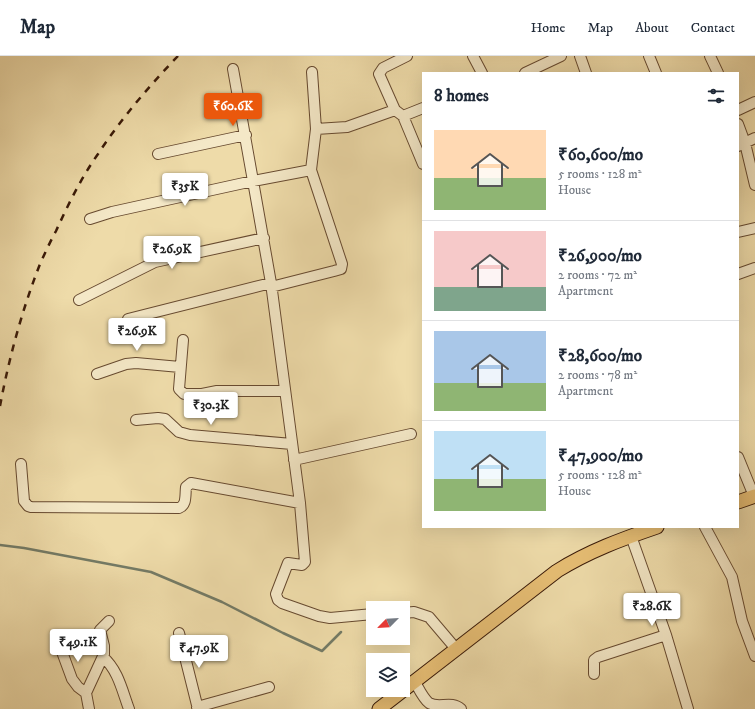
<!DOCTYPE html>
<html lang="en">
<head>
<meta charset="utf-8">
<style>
	body { margin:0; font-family:"IM FELL DW Pica",serif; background:#f6f6f7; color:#1f2937; height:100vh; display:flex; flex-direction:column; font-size:15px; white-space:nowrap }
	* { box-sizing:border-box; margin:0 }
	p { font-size:13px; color:#747a83 }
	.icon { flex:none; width:22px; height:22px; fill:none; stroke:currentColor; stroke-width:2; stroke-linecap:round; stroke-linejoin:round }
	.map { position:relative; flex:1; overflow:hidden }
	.side { position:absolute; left:422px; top:16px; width:317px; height:456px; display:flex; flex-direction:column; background:#fff; border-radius:0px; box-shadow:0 4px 16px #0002 }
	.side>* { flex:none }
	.needle { width:26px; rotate:246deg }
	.buttons { position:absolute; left:366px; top:545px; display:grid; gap:8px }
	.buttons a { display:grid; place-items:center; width:44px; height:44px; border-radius:0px; background:#fff; box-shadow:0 4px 16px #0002; font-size:20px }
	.price { position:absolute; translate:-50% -34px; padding:0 9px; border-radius:4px; background:#fff; color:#222; font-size:13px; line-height:26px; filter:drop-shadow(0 1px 2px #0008) }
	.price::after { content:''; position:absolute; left:50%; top:24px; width:12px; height:9px; margin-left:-6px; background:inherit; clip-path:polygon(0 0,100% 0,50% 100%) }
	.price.selected { background:#ea580c; color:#fff }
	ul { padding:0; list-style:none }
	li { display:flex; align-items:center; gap:12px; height:100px; padding:0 12px }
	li+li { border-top:1px solid #e0e1e3 }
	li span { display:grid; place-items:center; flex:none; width:112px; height:80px; border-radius:0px; color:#555 }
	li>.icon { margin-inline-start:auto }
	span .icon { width:48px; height:48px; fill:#fffc; stroke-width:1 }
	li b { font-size:17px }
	h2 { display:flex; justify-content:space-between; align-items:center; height:48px; padding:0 12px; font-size:17px }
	header { display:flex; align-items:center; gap:24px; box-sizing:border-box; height:56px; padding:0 20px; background:#fff; border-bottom:1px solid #e0e1e3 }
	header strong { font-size:19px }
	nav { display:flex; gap:22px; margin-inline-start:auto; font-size:14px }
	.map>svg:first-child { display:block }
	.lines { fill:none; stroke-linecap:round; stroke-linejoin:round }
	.stream { stroke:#747b66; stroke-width:2.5 }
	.minor-casing { stroke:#674a30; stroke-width:12 }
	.major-casing { stroke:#3a1a08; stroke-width:15 }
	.minor { stroke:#f4e8c7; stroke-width:10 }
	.major { stroke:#e7be74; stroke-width:13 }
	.rail { stroke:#3a1a08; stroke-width:2.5; stroke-dasharray:7 7; stroke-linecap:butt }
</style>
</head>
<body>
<header>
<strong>Map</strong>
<nav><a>Home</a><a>Map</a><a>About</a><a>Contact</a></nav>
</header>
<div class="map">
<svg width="755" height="653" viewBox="0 0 755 653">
	<rect width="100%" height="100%" fill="#eedba9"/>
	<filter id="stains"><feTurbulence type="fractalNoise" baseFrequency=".005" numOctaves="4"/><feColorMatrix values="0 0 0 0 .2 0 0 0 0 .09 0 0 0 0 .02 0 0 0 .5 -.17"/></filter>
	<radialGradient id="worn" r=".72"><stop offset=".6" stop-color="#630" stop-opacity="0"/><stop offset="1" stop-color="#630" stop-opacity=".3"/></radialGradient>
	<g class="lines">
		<path class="stream" d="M0,489l24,3 127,24 71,30 61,31 39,18 19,-19"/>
		<defs>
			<path id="minor" d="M473,0l9,17
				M580,0l6,17
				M649,0l7,17
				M710,0l8,17
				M312,16l4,57
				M525,17l36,-17
				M395,54l-16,-36 4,-6 24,-12
				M738,54l17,-8
				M403,60l20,48
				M738,68l7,19 10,42
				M738,90l17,-8
				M158,98l88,-19
				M311,114l-58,11 18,102 29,220 5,59 -3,3 -14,-2 -12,31 2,6 4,3 37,13 11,2 43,-4
				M90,163l22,-7 141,-31 -20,-112
				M738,176l17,-4
				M738,218l17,-6
				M271,231l63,-16 7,-2 1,-5 -31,-94 5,-41 31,-2 48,-17 8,6 20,-8
				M79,244l76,-38 109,-24
				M128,263l143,-36
				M183,284l-4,49 5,5h18l15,-3h68
				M97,318l29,-10 10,-1 44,4
				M136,364l22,-2 7,1 14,13 11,3 102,9
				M738,401l16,39
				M294,404l117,-26
				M21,408l3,37 4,5 3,1 148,1c8,-3 6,-13 7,-21l5,-4 109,20
				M705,471l27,50 10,44 13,35
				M403,557l11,-1 15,5 28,33
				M179,577l19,76
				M666,579l22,74
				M58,585l14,38 6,8 8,6
				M103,601c15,13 19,33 26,52
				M594,618v-14l4,-3 68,-22 -35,-99
				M415,626c4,7 8,16 14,21 10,6 22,-3 32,6
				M197,651l72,-20
				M89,653l-3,-16 18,-39v-8l-4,-16 9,-9"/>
			<path id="major" d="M738,446l17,-6
				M379,653l178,-138c32,-20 65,-32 100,-44"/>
		</defs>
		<use href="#minor" class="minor-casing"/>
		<use href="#major" class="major-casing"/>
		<use href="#minor" class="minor"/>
		<use href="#major" class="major"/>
		<path class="rail" d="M0,350c9,-48 22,-96 40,-142 5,-11 10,-22 16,-33 12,-26 25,-53 42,-77 23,-35 51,-68 80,-98"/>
	</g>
	<rect width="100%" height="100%" filter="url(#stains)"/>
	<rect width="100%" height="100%" fill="url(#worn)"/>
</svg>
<div class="buttons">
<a><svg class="needle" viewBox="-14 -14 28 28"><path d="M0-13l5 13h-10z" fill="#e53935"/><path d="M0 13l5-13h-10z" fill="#747a83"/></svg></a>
<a><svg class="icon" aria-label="layers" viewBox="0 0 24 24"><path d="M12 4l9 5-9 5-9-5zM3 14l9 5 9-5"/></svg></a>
</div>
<b class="price selected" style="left:233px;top:71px">₹60.6K</b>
<b class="price" style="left:185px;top:151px">₹35K</b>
<b class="price" style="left:172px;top:214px">₹26.9K</b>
<b class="price" style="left:137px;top:296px">₹26.9K</b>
<b class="price" style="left:211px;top:370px">₹30.3K</b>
<b class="price" style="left:652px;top:571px">₹28.6K</b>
<b class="price" style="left:78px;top:607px">₹49.1K</b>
<b class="price" style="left:199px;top:613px">₹47.9K</b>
<section class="side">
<h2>8 homes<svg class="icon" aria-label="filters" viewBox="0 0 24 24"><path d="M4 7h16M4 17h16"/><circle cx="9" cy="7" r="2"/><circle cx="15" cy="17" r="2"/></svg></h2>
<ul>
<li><span style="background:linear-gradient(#ffd9b3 60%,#8fb573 0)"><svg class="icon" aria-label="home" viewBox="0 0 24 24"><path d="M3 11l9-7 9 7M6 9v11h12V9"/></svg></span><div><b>₹60,600/mo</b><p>5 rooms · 128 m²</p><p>House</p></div></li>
<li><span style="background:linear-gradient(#f6c9c9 70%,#7fa58c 0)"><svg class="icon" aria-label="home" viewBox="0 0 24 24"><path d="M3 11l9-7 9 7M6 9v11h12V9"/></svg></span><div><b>₹26,900/mo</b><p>2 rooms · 72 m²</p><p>Apartment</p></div></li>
<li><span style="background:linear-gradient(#a9c7e8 65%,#8fb573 0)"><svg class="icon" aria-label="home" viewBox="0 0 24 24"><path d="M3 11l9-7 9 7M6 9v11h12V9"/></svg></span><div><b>₹28,600/mo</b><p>2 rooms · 78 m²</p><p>Apartment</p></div></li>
<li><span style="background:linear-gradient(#bfe0f5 60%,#8fb573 0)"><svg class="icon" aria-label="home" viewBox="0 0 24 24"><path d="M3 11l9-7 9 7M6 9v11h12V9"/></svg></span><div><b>₹47,900/mo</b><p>5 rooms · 128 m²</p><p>House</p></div></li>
</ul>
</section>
</div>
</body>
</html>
